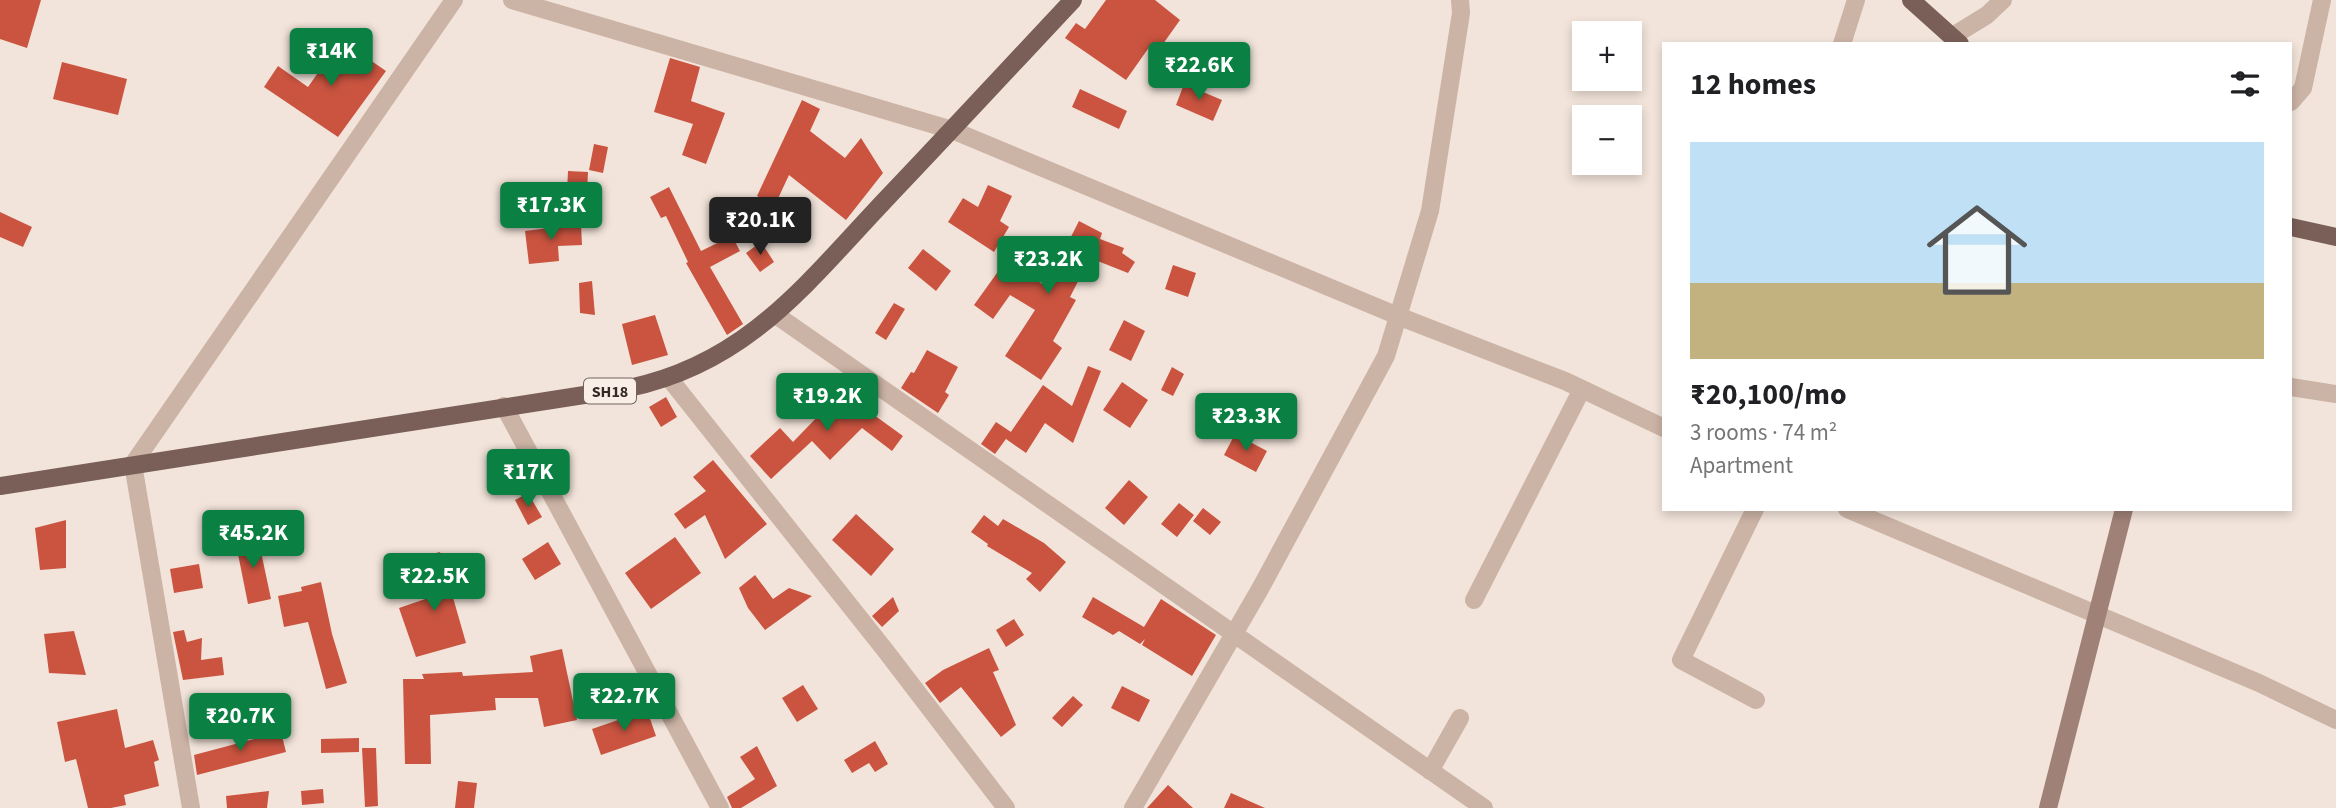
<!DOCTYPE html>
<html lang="en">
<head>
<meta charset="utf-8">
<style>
	body { margin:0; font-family:"Source Sans 3",sans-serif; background:#f6f6f6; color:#202124; height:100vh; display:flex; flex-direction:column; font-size:26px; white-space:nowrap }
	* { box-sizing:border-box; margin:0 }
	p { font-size:23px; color:#757577 }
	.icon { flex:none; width:38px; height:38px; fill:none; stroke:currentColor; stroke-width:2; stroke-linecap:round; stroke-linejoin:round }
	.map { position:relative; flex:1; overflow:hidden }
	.drawer { position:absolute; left:1662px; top:42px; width:630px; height:469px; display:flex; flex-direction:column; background:#fff; border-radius:0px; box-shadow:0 4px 10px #0003 }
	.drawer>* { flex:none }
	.fabs { position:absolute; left:1572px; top:21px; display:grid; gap:14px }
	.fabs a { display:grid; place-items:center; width:70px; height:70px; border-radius:0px; background:#fff; box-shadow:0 4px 10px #0003; font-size:35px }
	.price { position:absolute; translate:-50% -60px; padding:0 16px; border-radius:7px; background:#0b8043; color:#fff; font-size:23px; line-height:46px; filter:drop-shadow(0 2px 4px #0008) }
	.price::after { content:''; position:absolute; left:50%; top:42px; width:21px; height:16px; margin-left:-10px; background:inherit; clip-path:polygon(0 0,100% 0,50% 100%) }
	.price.selected { background:#222; color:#fff }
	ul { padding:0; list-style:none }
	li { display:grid; align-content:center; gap:14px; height:371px; padding:0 28px }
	li span { display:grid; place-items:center; height:217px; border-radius:0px; color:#555 }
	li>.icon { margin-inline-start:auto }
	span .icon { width:126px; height:126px; fill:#fffc; stroke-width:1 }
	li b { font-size:30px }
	h2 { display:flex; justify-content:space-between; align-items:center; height:84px; padding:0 28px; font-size:30px }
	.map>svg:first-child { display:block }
	.building { fill:#ca5440 }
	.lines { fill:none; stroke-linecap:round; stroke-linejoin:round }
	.street { stroke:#cbb3a5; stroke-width:18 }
	.secondary { stroke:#9f8177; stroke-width:18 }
	.primary { stroke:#795f57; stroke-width:18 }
	.labels { text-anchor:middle; stroke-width:5; stroke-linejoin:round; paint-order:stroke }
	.shield { fill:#faefe6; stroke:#716560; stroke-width:2 }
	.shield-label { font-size:16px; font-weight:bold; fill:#362a27 }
</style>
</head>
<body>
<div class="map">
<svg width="2336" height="808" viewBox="0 0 2336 808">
	<rect width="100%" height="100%" fill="#f2e4da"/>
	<path class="building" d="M0,0h41l-14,48 -27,-9z
		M1106,0h49l25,20 -22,31 -8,-5 -24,34 -61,-42 11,-15 9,6z
		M341,40l45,31 -48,66 -74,-50 14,-21 30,21z
		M670,58l30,9 -9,34 34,12 -19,51 -24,-9 11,-31 -39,-12z
		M62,62l65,17 -9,36 -65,-16z
		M1184,84l38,16 -9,21 -37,-16z
		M1080,89l47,22 -8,18 -47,-22z
		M802,100l18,9 -10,22 35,27 16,-20 22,35 -37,47 -57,-45 -14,30 -18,-9z
		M594,144l14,3 -5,26 -14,-3z
		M568,171l20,1 -1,21 -20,-2z
		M988,185l24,11 -12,25 9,6 -15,25 -46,-30 15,-24 15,9z
		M669,187l32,64 31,-15 8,15 -30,16 33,57 -16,11 -41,-72 2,-1 -22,-46 -5,2 -11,-21z
		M0,212l32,15 -9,20 -23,-10z
		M1079,221l23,12 -2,6 24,9 -2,5 13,9 -7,11 -38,-15 -20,39 6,3 -23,41 9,7 -21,32 -36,-24 30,-46 -25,-15 -17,24 -19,-14 33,-46 35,25 1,-3 4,3z
		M581,224l1,21 -24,1 1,15 -30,3 -4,-33z
		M761,242l13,20 -14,10 -14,-19z
		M923,249l28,22 -15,20 -28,-23z
		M1173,265l23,8 -8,24 -23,-8z
		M592,281l3,34 -15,-2 -1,-30z
		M894,303l11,6 -19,31 -11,-7z
		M655,315l13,40 -36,10 -10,-41z
		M1124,320l21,11 -14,30 -22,-11z
		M927,350l31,17 -13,25 4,3 -11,18 -37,-25 10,-16 3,1z
		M1088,366l13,5 -28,72 -28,-20 -19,30 -20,-14 37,-54 29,21z
		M1172,367l12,7 -11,22 -12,-6z
		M1122,382l26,18 -18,28 -27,-18z
		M849,384l28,28 -3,3 29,21 -11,15 -30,-23 -32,32 -18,-19 -41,38 -21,-23 30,-28 13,14z
		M666,397l11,20 -16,10 -12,-20z
		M996,422l15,10 -16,22 -14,-10z
		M1235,434l32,17 -11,21 -32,-17z
		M713,460l54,64 -42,35 -20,-44 -20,14 -11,-15 32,-23 -13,-14z
		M1129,480l19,17 -24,28 -19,-17z
		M528,493l14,24 -14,8 -13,-25z
		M1179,503l15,12 -17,22 -16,-13z
		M1203,508l18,14 -11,13 -17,-14z
		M856,514l38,35 -23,27 -39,-36z
		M984,515l14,11 5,-7 41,24 22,19 -26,30 -14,-13 6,-6 -45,-27 1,-2 -17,-12z
		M66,520v48l-26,2 -5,-42z
		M257,533l14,66 -23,5 -12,-60z
		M675,537l26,36 -50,36 -26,-36z
		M548,542l13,22 -26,16 -13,-21z
		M440,552l26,91 -50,14 -17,-49 32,-11 -11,-40z
		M199,564l4,24 -29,5 -4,-24z
		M755,575l18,24 16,-11 23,8 -47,34 -17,-22 -9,-20z
		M321,582l11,52 15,49 -21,6 -18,-67 -24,5 -6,-31 24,-5 -1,-4z
		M893,597l6,14 -17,16 -10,-11z
		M1093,597l51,30 17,-28 55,36 -24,41 -50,-31 3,-6 -5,5 -21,-13 -6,4 -31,-18z
		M1014,619l10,16 -18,12 -10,-17z
		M184,630l3,12 15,-4 -1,22 21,-3 2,18 -41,5 -10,-48z
		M74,631l12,44 -37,-2 -5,-39z
		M989,648l10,22 -6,2 23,53 -15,12 -40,-50 -21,16 -15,-20 18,-13z
		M562,649l15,71 -33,7 -6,-29h-43l1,12 -66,5 1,49h-26l-2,-85h21l-2,-5 40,-2 1,4 70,-4 -3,-16z
		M803,685l15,24 -21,13 -15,-24z
		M1122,686l28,14 -11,22 -28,-14z
		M1073,696l10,9 -21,22 -10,-9z
		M117,709l8,39 28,-8 6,20 -5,2 5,24 -35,9 2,10 -15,3h-23l-12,-49 -11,3 -8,-40z
		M647,710l9,26 -55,19 -9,-26z
		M281,732l5,20 -89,23 -3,-20z
		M359,738v14l-38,1v-14z
		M875,741l13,23 -13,8 -6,-9 -17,10 -8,-13z
		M757,746l20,40 -36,22h-9l-5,-11 28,-18 -15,-22z
		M362,748h14l2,58 -13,1z
		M458,781l19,2 -3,25h-19z
		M1168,785l25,23h-46z
		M323,789l1,14 -22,2 -1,-14z
		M269,791l-2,17h-40l-1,-12z
		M1231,793l34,15h-41z"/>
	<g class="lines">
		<path class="street" d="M512,0l440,130 446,186 167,65 99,47
			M1953,36l34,-21 16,-15
			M1842,44l14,-44
			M2291,102l12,-14 19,-88
			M776,315l708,493
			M669,378l216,272 121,158
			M2291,387l45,7
			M504,406l216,402
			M1755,509l-74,151 75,40
			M1847,509l412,174 77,37
			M1474,600l108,-211
			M1430,771l30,-53
			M191,808l-58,-344 321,-464
			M1133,808l127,-219 126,-233 44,-145 31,-198 -1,-13"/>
		<path class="secondary" d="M2048,808l76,-299"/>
		<path class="primary" d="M1911,0l49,44
			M2291,227l45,10
			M0,486l629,-98c120,-25 179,-107 259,-191 62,-65 123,-131 185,-197"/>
	</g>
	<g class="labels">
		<rect class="shield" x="584" y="378.5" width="52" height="25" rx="5"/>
		<g class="shield-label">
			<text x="610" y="397">SH18</text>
		</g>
	</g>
</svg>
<div class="fabs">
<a>+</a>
<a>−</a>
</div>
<b class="price" style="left:331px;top:88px">₹14K</b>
<b class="price" style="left:1199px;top:102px">₹22.6K</b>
<b class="price" style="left:551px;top:242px">₹17.3K</b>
<b class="price selected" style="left:760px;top:257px">₹20.1K</b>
<b class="price" style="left:1048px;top:296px">₹23.2K</b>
<b class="price" style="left:827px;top:433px">₹19.2K</b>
<b class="price" style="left:1246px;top:453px">₹23.3K</b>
<b class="price" style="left:528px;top:509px">₹17K</b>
<b class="price" style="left:253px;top:570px">₹45.2K</b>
<b class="price" style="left:434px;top:613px">₹22.5K</b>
<b class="price" style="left:624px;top:733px">₹22.7K</b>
<b class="price" style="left:240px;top:753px">₹20.7K</b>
<section class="drawer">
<h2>12 homes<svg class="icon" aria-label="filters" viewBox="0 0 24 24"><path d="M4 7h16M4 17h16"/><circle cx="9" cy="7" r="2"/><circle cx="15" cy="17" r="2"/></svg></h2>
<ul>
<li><span style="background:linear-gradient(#bfe0f5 65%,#c2b280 0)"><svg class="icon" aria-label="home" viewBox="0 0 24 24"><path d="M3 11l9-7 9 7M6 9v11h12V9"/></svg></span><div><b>₹20,100/mo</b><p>3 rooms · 74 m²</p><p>Apartment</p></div></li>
</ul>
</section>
</div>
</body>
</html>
